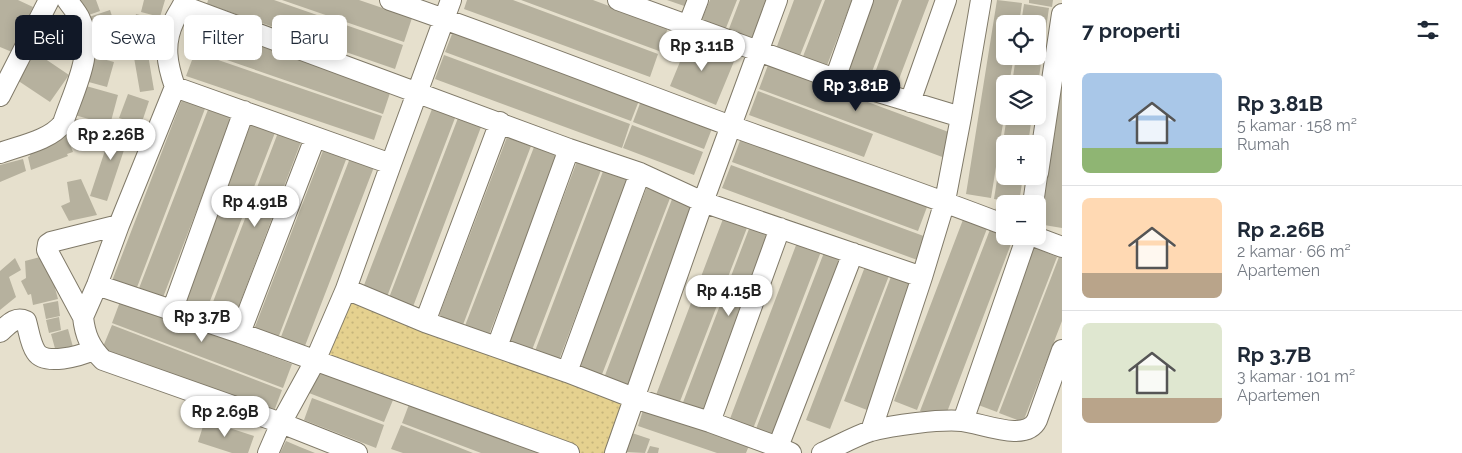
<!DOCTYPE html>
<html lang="id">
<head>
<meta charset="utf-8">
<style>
	body { margin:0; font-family:Raleway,sans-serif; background:#f6f6f7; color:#1f2937; height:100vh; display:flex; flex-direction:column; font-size:19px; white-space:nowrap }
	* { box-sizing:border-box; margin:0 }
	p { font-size:16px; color:#747a83 }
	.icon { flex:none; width:28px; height:28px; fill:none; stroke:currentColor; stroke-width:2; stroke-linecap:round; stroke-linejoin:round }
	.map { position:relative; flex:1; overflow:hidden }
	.sheet { display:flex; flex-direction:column; background:#fff; width:400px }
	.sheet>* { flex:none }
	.guide { position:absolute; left:15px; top:15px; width:475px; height:45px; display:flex; gap:10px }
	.fabs { position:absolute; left:996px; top:15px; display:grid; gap:10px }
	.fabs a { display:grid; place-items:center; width:50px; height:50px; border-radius:8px; background:#fff; box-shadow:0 2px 12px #0003; font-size:25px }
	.price { position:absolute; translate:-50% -42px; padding:0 11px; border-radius:18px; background:#fff; color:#222; font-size:16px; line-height:32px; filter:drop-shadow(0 1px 2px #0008) }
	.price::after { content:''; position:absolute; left:50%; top:30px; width:15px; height:11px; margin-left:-8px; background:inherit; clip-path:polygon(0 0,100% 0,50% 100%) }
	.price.active { background:#111827; color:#fff }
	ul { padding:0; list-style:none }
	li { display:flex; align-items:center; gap:15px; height:125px; padding:0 20px }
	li+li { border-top:1px solid #e0e1e3 }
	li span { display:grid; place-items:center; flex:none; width:140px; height:100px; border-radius:8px; color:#555 }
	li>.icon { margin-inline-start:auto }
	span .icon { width:60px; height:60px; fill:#fffc; stroke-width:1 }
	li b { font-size:21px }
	h2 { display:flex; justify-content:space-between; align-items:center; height:60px; padding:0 20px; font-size:21px }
	.pill { padding:0 18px; border-radius:8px; background:#fff; box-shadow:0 2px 12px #0003; font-size:18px; line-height:45px }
	.pill.active { background:#111827; color:#fff }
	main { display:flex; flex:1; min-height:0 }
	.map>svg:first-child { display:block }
	.park { fill:url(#park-dots) }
	.building { fill:#b6b19e }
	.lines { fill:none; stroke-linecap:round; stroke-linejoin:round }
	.minor-casing { stroke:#807a69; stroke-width:22 }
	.minor { stroke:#fff; stroke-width:20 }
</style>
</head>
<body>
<main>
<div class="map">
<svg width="1062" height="453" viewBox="0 0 1062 453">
	<defs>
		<pattern id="park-dots" width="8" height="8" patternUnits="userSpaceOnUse" patternTransform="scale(1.25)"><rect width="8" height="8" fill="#e5d18f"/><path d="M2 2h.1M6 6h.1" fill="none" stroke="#c5b47b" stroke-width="1.8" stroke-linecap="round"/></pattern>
	</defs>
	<rect width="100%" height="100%" fill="#e6e0cd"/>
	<path class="park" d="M346,289l293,109 -20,55h-47l-257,-94z"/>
	<path class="building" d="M0,0h18l15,7 -21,45 -12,-5z
		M76,0h20l4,11 -14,5z
		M144,0h21l-5,17 -19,-5z
		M208,0h66l129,45 -8,24 -188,-65z
		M282,0h77l53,18 -8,24z
		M467,0h46l145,54 -8,23 -186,-68z
		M521,0h72l75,28 -9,23z
		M667,0h25l-2,8z
		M710,0h27l-13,33 -24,-9z
		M740,0h27l-16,43 -24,-9z
		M794,0h28l-23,58 -23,-9z
		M825,0h27l-26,68 -24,-9z
		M872,0h27l-29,77 -24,-9z
		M902,0h27l-33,87 -23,-9z
		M997,0l25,3 -3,21h-14v32h9l-5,28h-4v27l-14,87 -25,-4z
		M1029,0h24l-1,7 -23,-4z
		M1024,4l25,4 -11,76h-26l4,-28h22v-32h-17z
		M110,10l6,18 -23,4 -4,-15z
		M136,14l15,4 -2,9 -15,-4z
		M204,25l187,65 -8,24 -188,-65z
		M116,28l2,12 -20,7 -6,-11z
		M454,29l186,69 -9,23 -186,-69z
		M43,31l22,13 -9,16 -22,-13z
		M689,40l46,19 -19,46 -46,-19z
		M146,43l8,47 -14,2 -8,-46z
		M35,52l34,23 -19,27 -33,-22z
		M195,52l187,64 -8,24 -188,-64z
		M444,55l186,69 -8,24 -187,-69z
		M92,56l22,6 -7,25 -22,-6z
		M768,65l186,69 -9,24 -186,-69z
		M1062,67v161l-24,-4v-6z
		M79,84l39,11 -8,30 -39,-11z
		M758,91l115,43 -9,23 -115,-42z
		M128,94l21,7 -8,24 -22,-7z
		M183,97l23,9 -70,184 -24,-9z
		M642,98l71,28 -9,23 -71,-27z
		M209,107l24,9 -71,184 -24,-9z
		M432,109l23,9 -70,184 -24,-9z
		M1007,116h25l-4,28h-23v32h18l-4,27 -25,-4z
		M73,118l28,8 -7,25 -24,-7 3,8 -6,2 1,2 -37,14 -3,-13 2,-1 -3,-9 40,-13 1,3z
		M458,118l23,9 -70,185 -24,-9z
		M115,120l17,6 -25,75 -17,-5z
		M252,121l24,9 -71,184 -23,-9z
		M632,125l71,27 -9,23 -71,-27z
		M279,130l23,9 -70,185 -24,-9z
		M507,137l24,9 -70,184 -24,-9z
		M741,138l186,69 -9,24 -186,-69z
		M534,147l23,9 -70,184 -24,-9z
		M324,148l23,9 -70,184 -24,-9z
		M579,156l24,9 -71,185 -23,-9z
		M350,158l24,9 -71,184 -24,-9z
		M23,159l3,12 -26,11v-17z
		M731,165l198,73 -9,23 -198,-73z
		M605,166l24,9 -70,185 -24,-9z
		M81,179l16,36 -28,6 -8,-15 9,-4 -3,-20z
		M648,184l24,9 -71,184 -24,-9z
		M674,194l24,9 -70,184 -24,-9z
		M997,204l8,1v12l-11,-2z
		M726,211l24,9 -71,184 -23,-9z
		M964,217l24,9 -71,184 -23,-9z
		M752,221l24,9 -70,184 -24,-9z
		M991,227l14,5v4h9l-70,184 -24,-9z
		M798,240l24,9 -71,185 -23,-10z
		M1033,247l24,10 -60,155 -24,-9z
		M825,250l23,9 -70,184 -24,-9z
		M44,256l2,15h6l6,16 -3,1 3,11 -25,6 -2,-11 -3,1 -7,-14 5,-3 -1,-17z
		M1059,257l3,1v63l-39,101 -24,-9z
		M15,258l6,12 -12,7 7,20 -16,13v-39z
		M866,264l24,9 -60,156 -24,-9z
		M892,274l24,9 -49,127 -23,-9z
		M121,299l171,65 -9,24 -171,-65z
		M58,301l2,15 -14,3 -3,-15z
		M59,317l2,13 -12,3 -3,-13z
		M112,325l170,65 -9,24 -171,-65z
		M68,329l5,18 -17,5 -5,-18z
		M317,371l76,29 -9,22 -75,-29z
		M312,398l72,27 -8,23 -72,-28z
		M411,399l140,54h-70l-79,-30z
		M644,407l106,36 -4,10h-29l-79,-27z
		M205,420l49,16 -6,17h-16l-34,-11z
		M401,425l57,22 15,6h-70l-12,-4z
		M632,433l18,6 -5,14 -20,-1z
		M286,441l14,6 15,6h-35z
		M650,446l9,2 -1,5h-11z"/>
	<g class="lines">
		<defs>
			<path id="minor" d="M390,0c114,39 227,84 341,126 91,33 184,64 274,99
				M618,0l217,79 28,-79
				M183,6l386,143 71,24 63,29 219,75 23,-76 16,-84 20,-117
				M688,26l10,-26
				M835,79l126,38
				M175,87c-8,-23 -12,-43 -1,-66 3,-7 8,-13 11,-21
				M0,96l49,-96
				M910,102l36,-102
				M0,153c19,-7 51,-13 63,-30 10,-31 33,-72 17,-104 -3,-7 -9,-13 -13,-19
				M391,164l60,-164
				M1038,173l24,-159
				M1033,204l4,-28
				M119,225l56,-138 216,77 -45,125 79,33 142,50 67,26 76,24 68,25 13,6
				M1033,236l29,11
				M97,285l143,48 329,120
				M172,311l72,-200
				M83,317l14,-32 22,-60 -68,17 -3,2 -1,6 36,67c2,18 7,30 20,43l178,63 76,30
				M425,322l75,-200
				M0,332c8,-7 15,-16 26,-11 3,10 4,22 10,31 9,14 44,4 57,-2
				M240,333l75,-195
				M497,347l72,-198
				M567,372l73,-199
				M963,421l64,-185
				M710,422l70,-194
				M871,431l51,-154
				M778,447l75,-194
				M268,453l13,-30 34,-62 31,-72
				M615,453l88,-251 74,-202
				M822,453c16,-7 33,-17 49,-22 22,-6 69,-12 91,-10 20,2 64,22 75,-1l25,-70"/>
		</defs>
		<use href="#minor" class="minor-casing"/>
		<use href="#minor" class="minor"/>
	</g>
</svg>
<div class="fabs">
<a><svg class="icon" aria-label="locate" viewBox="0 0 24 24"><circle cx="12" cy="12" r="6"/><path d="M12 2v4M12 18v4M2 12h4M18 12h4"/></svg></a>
<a><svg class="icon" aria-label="layers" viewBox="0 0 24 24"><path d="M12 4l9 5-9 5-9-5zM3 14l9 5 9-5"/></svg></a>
<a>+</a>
<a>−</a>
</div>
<b class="price" style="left:702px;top:72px">Rp 3.11B</b>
<b class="price active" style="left:856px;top:112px">Rp 3.81B</b>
<b class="price" style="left:111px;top:161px">Rp 2.26B</b>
<b class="price" style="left:255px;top:228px">Rp 4.91B</b>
<b class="price" style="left:729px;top:317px">Rp 4.15B</b>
<b class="price" style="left:202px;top:343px">Rp 3.7B</b>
<b class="price" style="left:225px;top:438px">Rp 2.69B</b>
<div class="guide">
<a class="pill active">Beli</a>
<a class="pill">Sewa</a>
<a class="pill">Filter</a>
<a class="pill">Baru</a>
</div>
</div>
<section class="sheet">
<h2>7 properti<svg class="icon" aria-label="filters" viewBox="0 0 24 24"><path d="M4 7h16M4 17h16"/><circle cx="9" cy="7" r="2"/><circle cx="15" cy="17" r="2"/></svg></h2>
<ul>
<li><span style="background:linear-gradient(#a9c7e8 75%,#8fb573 0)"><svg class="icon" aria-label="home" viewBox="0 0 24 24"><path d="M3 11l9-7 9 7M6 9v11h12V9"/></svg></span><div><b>Rp 3.81B</b><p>5 kamar · 158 m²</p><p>Rumah</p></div></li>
<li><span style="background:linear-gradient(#ffd9b3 75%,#b9a48a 0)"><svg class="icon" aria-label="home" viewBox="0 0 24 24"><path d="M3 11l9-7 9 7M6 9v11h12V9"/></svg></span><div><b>Rp 2.26B</b><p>2 kamar · 66 m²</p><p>Apartemen</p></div></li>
<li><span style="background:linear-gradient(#dfe7d0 75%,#b9a48a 0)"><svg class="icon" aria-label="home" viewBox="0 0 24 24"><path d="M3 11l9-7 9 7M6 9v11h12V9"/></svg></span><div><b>Rp 3.7B</b><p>3 kamar · 101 m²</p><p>Apartemen</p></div></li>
</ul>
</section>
</main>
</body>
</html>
